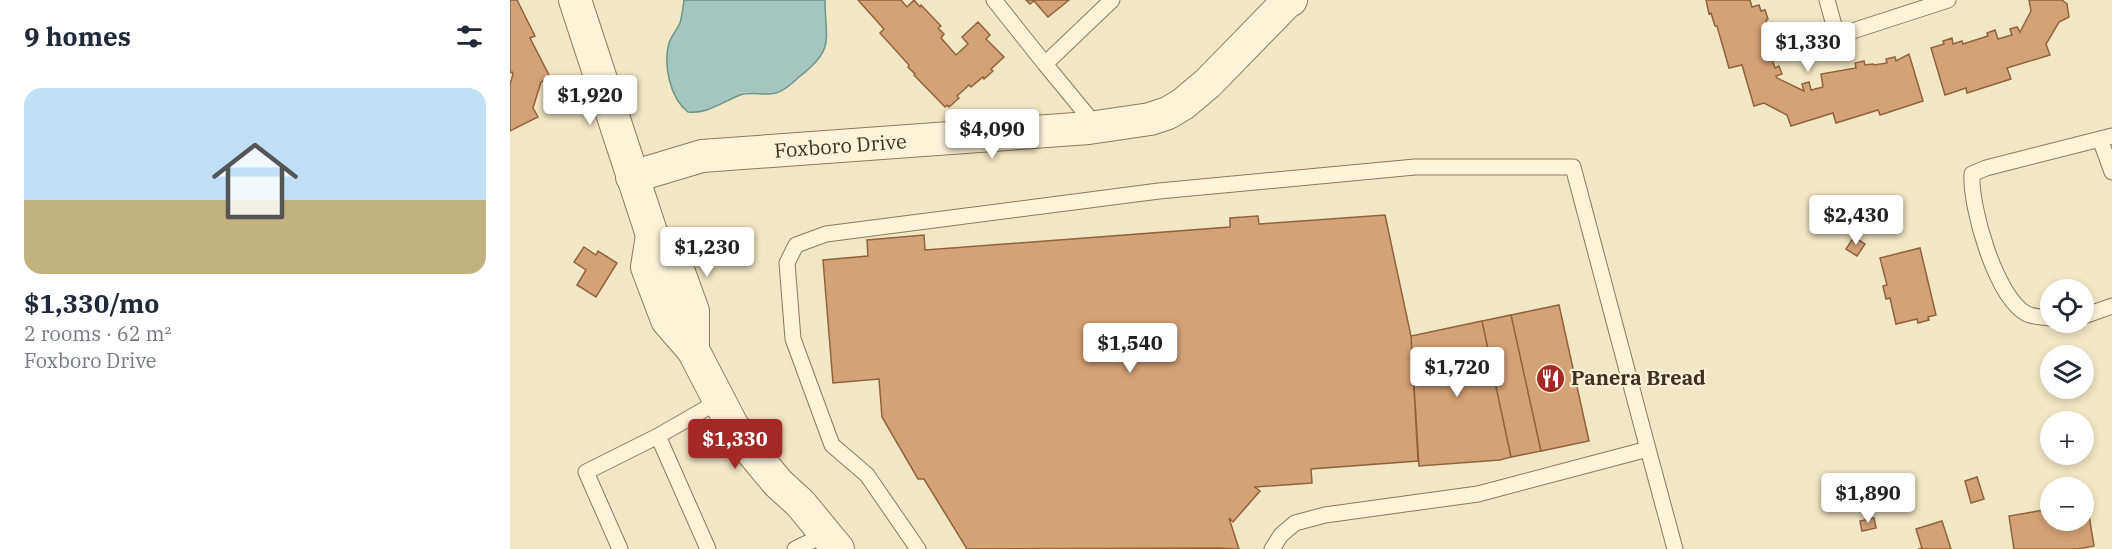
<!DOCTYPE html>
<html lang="en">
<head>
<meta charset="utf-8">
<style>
	body { margin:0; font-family:"IBM Plex Serif",serif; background:#f6f6f7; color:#1f2937; height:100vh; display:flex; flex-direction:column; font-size:22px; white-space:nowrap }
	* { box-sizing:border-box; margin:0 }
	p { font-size:20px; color:#747a83 }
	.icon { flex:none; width:33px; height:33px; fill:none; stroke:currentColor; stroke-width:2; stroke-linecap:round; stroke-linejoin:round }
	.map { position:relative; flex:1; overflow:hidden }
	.drawer { display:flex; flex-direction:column; background:#fff; width:510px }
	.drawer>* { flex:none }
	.tools { position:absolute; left:1530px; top:279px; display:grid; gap:12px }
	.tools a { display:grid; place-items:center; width:54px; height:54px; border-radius:50%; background:#fff; box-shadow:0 3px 9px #0003; font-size:30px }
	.price { position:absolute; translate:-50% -51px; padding:0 14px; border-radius:6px; background:#fff; color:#222; font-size:20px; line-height:39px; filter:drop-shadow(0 2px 3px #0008) }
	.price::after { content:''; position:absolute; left:50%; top:36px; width:18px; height:14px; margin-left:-9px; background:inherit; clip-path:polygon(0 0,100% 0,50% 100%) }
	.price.on { background:#a42823; color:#fff }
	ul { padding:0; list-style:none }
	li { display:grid; align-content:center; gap:12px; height:318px; padding:0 24px }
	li+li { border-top:2px solid #e0e1e3 }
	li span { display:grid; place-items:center; height:186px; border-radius:18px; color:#555 }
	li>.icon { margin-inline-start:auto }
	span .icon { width:108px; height:108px; fill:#fffc; stroke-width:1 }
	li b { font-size:26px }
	h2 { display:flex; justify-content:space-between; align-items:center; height:72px; padding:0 24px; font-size:26px }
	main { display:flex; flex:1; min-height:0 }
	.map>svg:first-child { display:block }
	.water { fill:#a6c5be; stroke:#6c958d; stroke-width:1.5 }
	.building { fill:#d4a277; stroke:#91623c; stroke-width:1.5 }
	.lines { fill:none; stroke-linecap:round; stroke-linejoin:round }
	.service-casing { stroke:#8f7858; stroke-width:17 }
	.minor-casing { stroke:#8f7858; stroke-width:34 }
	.service { stroke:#fcf3d9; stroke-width:15 }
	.minor { stroke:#fcf3d9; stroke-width:32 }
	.labels { text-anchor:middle; stroke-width:4.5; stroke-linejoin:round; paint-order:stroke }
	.street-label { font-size:20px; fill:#3e2f1e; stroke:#f9f0d5 }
	.poi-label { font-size:20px; font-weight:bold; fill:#3e2f1e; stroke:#f9f0d5; text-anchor:start }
</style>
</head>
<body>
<main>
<section class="drawer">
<h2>9 homes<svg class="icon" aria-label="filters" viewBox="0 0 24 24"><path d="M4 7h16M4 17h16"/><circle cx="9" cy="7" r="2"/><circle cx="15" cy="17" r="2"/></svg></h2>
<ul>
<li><span style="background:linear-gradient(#bfe0f5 60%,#c2b280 0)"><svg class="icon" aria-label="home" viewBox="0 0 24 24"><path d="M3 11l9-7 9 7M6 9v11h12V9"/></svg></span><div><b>$1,330/mo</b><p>2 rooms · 62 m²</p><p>Foxboro Drive</p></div></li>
</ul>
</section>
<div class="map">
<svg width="1602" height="549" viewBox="0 0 1602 549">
	<rect width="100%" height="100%" fill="#f2e7c4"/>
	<path class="water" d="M174,0h141c0,39 11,49 -26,77 -7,6 -13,13 -23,16 -11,3 -24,-2 -36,2 -18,7 -32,19 -52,17 -18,-14 -25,-47 -19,-69 2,-7 8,-13 11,-20 2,-7 3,-16 4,-23z"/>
	<path class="building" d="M0,0h7l18,36 -5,2 20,39 -9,5 -8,26 5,9 -28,14v-46l3,-11 -1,-2 -2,1z
		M348,0h43l6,7 7,-7 6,7 1,-2 20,21 -3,2 6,6 -3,4 15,17 12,-11 -6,-7 16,-15 12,13 -4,4 18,18 -13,12 2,2 -9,8 -1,-2 -12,10 -2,-2 -12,11 2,2 -10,9 -2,-2 -2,2 -31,-32 1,-1 -7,-7 1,-2 -29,-32 4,-4z
		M516,0h43l-21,17 -14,-16 -4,3z
		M1196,0h44l2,7 7,-2 2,6 4,-1 3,9 -2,1 13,33 -8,3 4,12 4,-2 3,8 -6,2 1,2 27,13 -2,-7 7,-2 2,8 12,-3 -2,-13 35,-6 -1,-5 9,-2 1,4 8,-1 1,1 13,-2 -1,-4 9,-2 1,4 13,-7 14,47 -43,14 -2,-5 -42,13 -3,-10 -42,13 -4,-11 -23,-12 -10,3 -12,-41 -13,3 -12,-42h-2l-4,-13 -2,1z
		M1519,0h33l5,4 2,13 -10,5 -13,22 4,11 -43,13 4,11 -44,14 -1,-5 -21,7 -14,-47 13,-4 -1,-3 9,-3 1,6 9,-3 1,3 25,-8 -1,-3 8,-3 3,9 14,-4 -2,-6 7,-2 3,5 11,-21z
		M875,215l26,121 7,125 -107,8 1,14 -57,4 5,4 -27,31 -4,-4 10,31 -21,-1 -251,1 -43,-70h-6l-36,-62 -3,-38 -46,4 -10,-123 45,-4 -1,-16 57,-5 1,15 305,-23v-9l28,-2 1,8z
		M1344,237l11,7 -8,12 -11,-7z
		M74,247l12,8 2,-4 19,12 -21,34 -19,-12 9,-15 -12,-8z
		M1410,248l16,67 -8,2 1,3 -11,3 -1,-4 -21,5 -6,-26 -4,1 -3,-13 4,-1 -7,-27z
		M1049,305l30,136 -48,10 -30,-136z
		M1001,315l30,136 -30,6 -29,-136z
		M972,321l29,136 -11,3 -81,6 -8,-130z
		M1467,477l7,22 -13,4 -6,-22z
		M1574,503h3l7,43 -16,3h-64l-5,-33 41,-7v11h34z
		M1364,518l2,10 -14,3 -2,-10z
		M1432,521l9,28h-33l4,-1 -6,-19z"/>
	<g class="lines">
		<defs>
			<path id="service" d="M484,0l51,64
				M1317,0l10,36 111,-36
				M579,128l-2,-13 -42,-51 67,-64
				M1590,139l12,33
				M1574,316l28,-10
				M1540,318c-6,-1 -17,-1 -23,-4 -31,-16 -57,-107 -55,-140l14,-6 126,-32
				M148,436l50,113
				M110,549l-34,-77 72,-36 61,-35
				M285,549l31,-15
				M408,549l-51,-74 -35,-30 -39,-106 -6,-76 9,-18 30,-11 333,-43 256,-24h158l75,282
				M762,549l9,-14 14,-12 30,-8 153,-21 170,-45 27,100"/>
			<g id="minor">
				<path d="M65,0l77,235 21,21 20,55v39"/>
				<path id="s1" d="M122,177l70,-21 387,-28 61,-9 18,-6 15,-9 25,-21 79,-81 4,-2"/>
				<path d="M142,235l-5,32 20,53 26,30 39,75 21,28 25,30 22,20 38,46"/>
			</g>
		</defs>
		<use href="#service" class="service-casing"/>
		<use href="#minor" class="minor-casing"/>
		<use href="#service" class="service"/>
		<use href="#minor" class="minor"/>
	</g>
	<defs>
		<symbol id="restaurant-disc" viewBox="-11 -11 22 22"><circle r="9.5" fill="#a42823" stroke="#f9f0d5"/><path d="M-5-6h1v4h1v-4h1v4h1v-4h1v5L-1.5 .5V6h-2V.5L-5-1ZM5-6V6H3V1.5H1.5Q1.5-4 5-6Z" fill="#fff"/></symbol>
	</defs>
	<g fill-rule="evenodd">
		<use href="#restaurant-disc" x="1024" y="362" width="33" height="33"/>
	</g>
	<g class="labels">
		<g class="street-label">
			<text dy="7" stroke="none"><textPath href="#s1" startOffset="212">Foxboro Drive</textPath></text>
		</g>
		<g class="poi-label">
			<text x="1061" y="385">Panera Bread</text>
		</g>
	</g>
</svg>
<div class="tools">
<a><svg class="icon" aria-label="locate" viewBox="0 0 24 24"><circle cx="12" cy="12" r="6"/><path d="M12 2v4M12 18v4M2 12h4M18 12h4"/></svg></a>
<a><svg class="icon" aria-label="layers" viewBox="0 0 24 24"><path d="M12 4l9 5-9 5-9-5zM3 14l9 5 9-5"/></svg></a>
<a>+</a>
<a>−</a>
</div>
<b class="price" style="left:1298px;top:73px">$1,330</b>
<b class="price" style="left:80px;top:126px">$1,920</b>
<b class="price" style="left:482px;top:160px">$4,090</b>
<b class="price" style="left:1346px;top:246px">$2,430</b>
<b class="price" style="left:197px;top:278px">$1,230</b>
<b class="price" style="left:620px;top:374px">$1,540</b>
<b class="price" style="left:947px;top:398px">$1,720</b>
<b class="price on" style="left:225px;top:470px">$1,330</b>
<b class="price" style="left:1358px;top:524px">$1,890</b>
</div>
</main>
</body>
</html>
